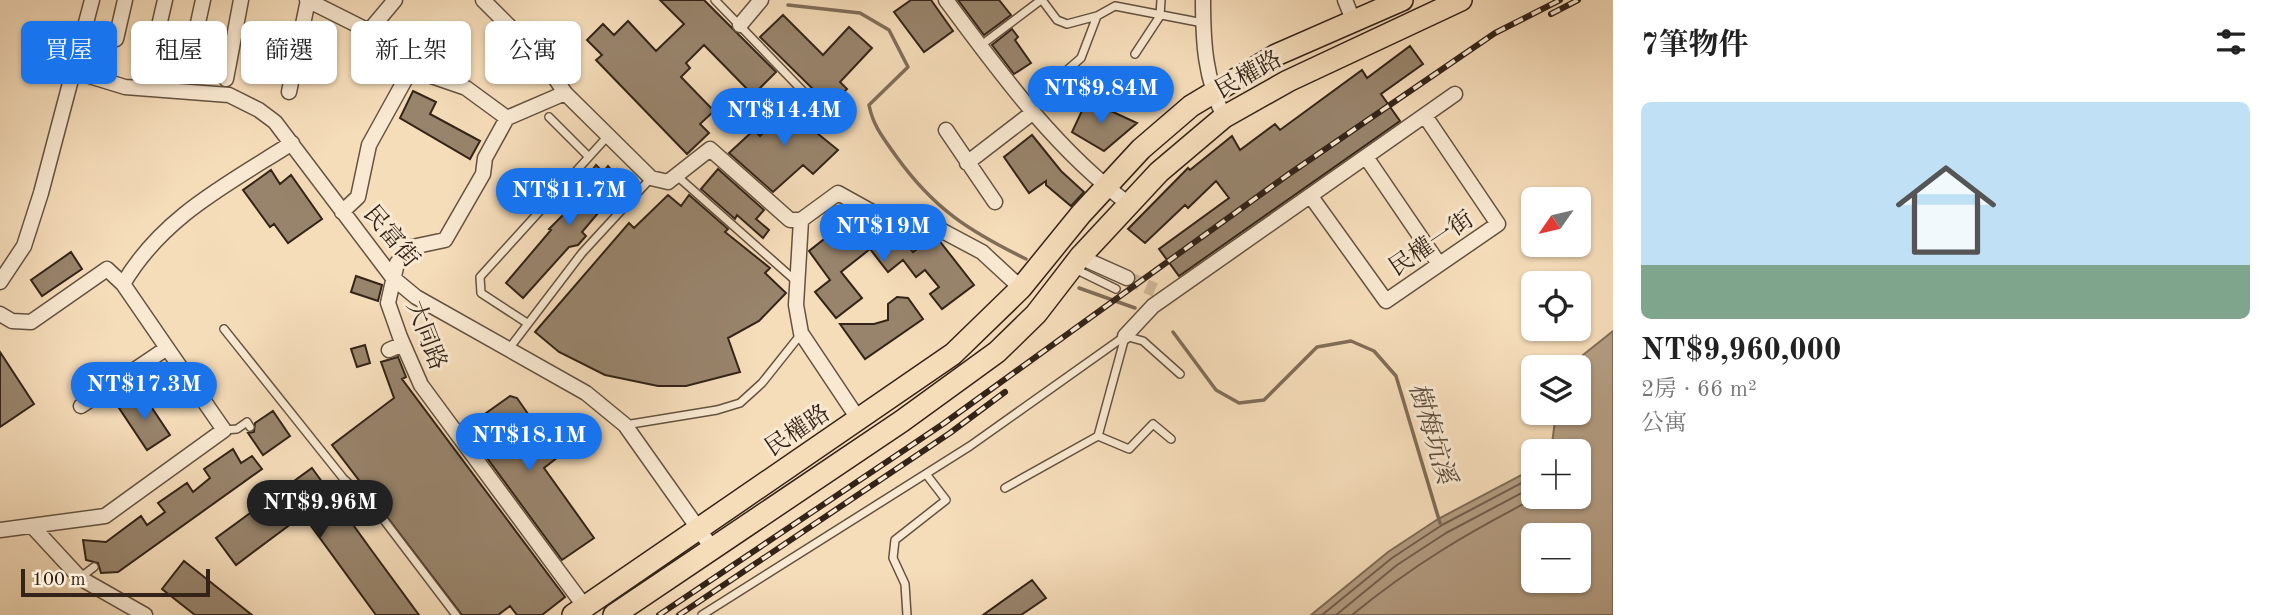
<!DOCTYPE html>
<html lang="zh-TW">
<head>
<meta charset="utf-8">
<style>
	body { margin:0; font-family:"Old Standard TT","Noto Serif TC",serif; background:#f6f6f6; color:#222; height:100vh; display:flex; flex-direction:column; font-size:26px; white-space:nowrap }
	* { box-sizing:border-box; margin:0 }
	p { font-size:23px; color:#767676 }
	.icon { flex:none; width:38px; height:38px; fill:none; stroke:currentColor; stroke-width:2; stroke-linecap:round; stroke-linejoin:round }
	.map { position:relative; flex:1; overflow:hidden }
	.drawer { display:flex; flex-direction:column; background:#fff; width:665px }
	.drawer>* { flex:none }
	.hud { position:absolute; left:21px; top:21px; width:665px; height:63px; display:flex; gap:14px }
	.needle { width:46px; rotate:236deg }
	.tools { position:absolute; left:1521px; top:187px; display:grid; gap:14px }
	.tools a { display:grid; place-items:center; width:70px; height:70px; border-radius:10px; background:#fff; box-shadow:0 2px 5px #0004; font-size:35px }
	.scale { position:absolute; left:21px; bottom:18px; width:189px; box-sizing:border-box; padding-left:7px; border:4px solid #332318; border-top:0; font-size:19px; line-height:24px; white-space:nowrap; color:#332318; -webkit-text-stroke:5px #f9e9d2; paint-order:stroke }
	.price { position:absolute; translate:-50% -60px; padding:0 16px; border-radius:24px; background:#1a73e8; color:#fff; font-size:23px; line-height:46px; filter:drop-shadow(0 2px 4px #0008) }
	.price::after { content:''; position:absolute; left:50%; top:42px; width:21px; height:16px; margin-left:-10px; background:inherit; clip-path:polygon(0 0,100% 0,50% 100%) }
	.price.active { background:#222; color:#fff }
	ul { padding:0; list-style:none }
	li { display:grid; align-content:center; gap:14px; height:371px; padding:0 28px }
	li+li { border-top:2px solid #e0e0e0 }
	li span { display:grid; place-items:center; height:217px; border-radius:10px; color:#555 }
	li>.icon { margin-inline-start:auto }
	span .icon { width:126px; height:126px; fill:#fffc; stroke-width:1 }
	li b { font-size:30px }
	h2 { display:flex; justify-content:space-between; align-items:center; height:84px; padding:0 28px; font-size:30px }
	.pill { padding:0 24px; border-radius:10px; background:#fff; box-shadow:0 2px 5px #0004; font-size:24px; line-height:63px }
	.pill.active { background:#1a73e8; color:#fff }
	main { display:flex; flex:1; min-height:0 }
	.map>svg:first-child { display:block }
	.water { fill:#b49e83; stroke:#806d58; stroke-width:2; fill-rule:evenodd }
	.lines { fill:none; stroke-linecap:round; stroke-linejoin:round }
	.shore { stroke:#74604e; stroke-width:2 }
	.stream { stroke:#806d58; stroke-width:3.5 }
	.building { fill:#98846c; stroke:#332318; stroke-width:2 }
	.minor-tunnel { stroke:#cfb89a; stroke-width:14; stroke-dasharray:14 7; stroke-linecap:butt }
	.service-casing { stroke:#645240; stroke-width:10 }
	.minor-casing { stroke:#645240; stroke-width:17 }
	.primary-casing { stroke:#332318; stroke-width:24 }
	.service { stroke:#f9e9d2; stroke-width:7 }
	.minor { stroke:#f9e9d2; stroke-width:14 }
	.primary { stroke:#f6ddba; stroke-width:21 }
	.rail-casing { stroke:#332318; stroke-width:6 }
	.rail { stroke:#f9e9d2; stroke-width:3.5; stroke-dasharray:10; stroke-linecap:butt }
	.labels { text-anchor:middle; stroke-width:6; stroke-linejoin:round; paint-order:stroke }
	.street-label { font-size:24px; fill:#332318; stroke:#f9e9d2 }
	.water-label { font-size:26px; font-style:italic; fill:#604e3d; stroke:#f9e9d2 }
</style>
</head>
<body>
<main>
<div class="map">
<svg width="1613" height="615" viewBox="0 0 1613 615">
	<rect width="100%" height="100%" fill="#f6ddba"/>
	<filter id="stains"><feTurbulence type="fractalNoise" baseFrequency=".00286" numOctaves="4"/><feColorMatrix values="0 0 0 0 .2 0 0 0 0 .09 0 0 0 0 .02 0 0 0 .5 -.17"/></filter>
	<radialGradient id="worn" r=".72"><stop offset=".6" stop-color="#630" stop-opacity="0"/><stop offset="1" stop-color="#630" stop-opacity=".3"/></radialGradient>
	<path class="water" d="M1613,331v284h-302l77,-63 50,-33 95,-50v28h45v-45l-27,-1 5,-38h22v-45l-10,-1zM1533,536h45v45h-45z"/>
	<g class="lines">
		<path class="shore" d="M1322,615l70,-57 50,-33 91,-48
			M1336,615l61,-50 49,-32 87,-46
			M1352,615c61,-50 115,-82 185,-118"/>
		<path class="stream" d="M788,5l72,8 29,17 19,37 -39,38c4,21 15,34 27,51 38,53 73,75 130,103
			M1079,288l56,20
			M1173,332l43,58 23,13 25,-3 53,-53 34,-6 23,10 22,25 44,147"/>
	</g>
	<path class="building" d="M660,0h44l72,72 -23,23 -49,-50 -18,18 4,5 -9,9 33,34 -14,13 9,9 -22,21 -91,-94 6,-5 -15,-15 16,-16 11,11 14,-14 28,30 28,-27z
		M911,0h20l22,31 -29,21 -30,-40z
		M958,0h41l12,15 -27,20z
		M783,15l40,40 26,-28 23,21 -32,34 7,7 -17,17 -5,-5 -2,2 -7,-7 2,-2 -58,-57z
		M1012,29l6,8 -3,3 16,23 -17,11 -22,-29z
		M1410,46l13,18 -42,30 19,27 -221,155 -20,-27 70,-51 -13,-17 -28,27 -3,-3 -40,38 -17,-14 60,-61 2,2 42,-34 8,14 35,-26 5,6 82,-60 5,8z
		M413,91l23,11 -6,12 50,27 -10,18 -70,-41z
		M1087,100l50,23 -33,28 -32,-19z
		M795,103l7,6 5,-5 6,7 -5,4 11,8 -7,6 26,21 -25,24 -10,-9 -30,27 -44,-39 25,-23 6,6z
		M1032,135l29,36 23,21 -13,14 -25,-21v-4l-17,12 -25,-36z
		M596,165l7,7 5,-6 6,7 3,-4 18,17 -7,8 -8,-7 -38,45 4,4 -8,9 -9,2 -46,51 -17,-15 45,-53 -2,-1 34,-34 -2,-2 10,-12 -4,-4z
		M718,169l46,41 -8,9 13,11 -6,8 -26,-23 -2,4 -34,-30z
		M271,170l9,14 11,-9 31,44 -34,24 -14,-19 -4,3 -27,-37z
		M668,195l13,11 8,-11 39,34 -3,3 45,36 -5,5 21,20 -27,28 -31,17 12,34 -54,14h-28l-53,-11 -46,-23 -24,-20 94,-109 5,5z
		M856,214l21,25 17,-11 19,24 20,-15 5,2 36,46 -32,24 -12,-15 9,-7 -14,-17 -9,7 -13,-17 -15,12 -18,-23 -29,23 21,26 -26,20 -21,-26 15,-12 -21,-29z
		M71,252l11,17 -40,27 -11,-16z
		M356,276l26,9 -4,16 -27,-9z
		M897,297l11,1 15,21 -58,40 -25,-35h34l14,-4v-16z
		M365,345l5,18 -13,4 -6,-18z
		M0,352l34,52 -34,23z
		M398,357l8,20 -4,2 163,218 -23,18h-25l-7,-9 -12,9h-36l-130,-170 62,-47 -13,-36z
		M142,393l28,42 -23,15 -28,-42z
		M510,396l7,2 41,59 -14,11 50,70 -32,22 -97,-132z
		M273,411l17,25 -27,19 -15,-22 6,-1 1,-9z
		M233,449l8,14 11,-7 10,13 -144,103 -17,1 -3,-10 -12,-3 -3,-20 23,2 35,-26 6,9 18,-13 -7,-9 29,-20 6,9 17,-14 -6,-9z
		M312,468l60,83 47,64h-43l-73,-100 -67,50 -20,-27z
		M184,561l68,54h-57l-33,-26z
		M1032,580l14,18 -25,17h-38z"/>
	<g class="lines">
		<path class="minor-tunnel" d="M1127,278l28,12"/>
		<defs>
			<path id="service" d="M715,0l109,113
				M1097,16l18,-10 88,17
				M980,46l61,-46
				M1135,54l25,-38 1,-16
				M1032,108l2,-9 47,-41 16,-42 -30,8 -10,-4 -15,-20
				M549,117l39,39
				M677,176l120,106
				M1075,269l41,20
				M527,323l-46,-30 -1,-16 127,-140
				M224,329l119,149 34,33 79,104
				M1125,336l18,5 37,33
				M508,350l74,-97 69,-75
				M625,425l92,-15 23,-7 22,-20 39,-49
				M224,430l13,-1 10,-7 3,5
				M1098,436l31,13 24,-25 18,15
				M1005,488l93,-52 27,-99
				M81,577l13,-10
				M702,615l268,-169 155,-110
				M907,615l-2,-31 -12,-26 2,-18 51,-40 -20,-26"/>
			<path id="minor" d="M307,0l62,31 42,38 55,19 41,30
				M483,0l61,61 21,32 86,85 17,4 42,-33 80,71h11l37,-27 45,25 37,1 62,33 39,36
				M946,0c55,74 109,149 184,205
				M1203,0c0,43 2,78 21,117
				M1345,0l8,20
				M740,25l21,-25
				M369,31l26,-31
				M116,39l9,-39
				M73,71l52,16 104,8 30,15 16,12 118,156 23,19 170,96 39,32 87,123
				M148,73l17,-73
				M187,73l16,-73
				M226,79l15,-79
				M289,92l19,-92
				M565,93l-58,25 -22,40 -2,16 -38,66 -33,7 -15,16 -9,40 12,34 21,48 164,222
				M946,130l49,72
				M1366,157l73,107
				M967,163l65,-50
				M1312,198l74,103 112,-77 -73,-108
				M342,212l16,-15 11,-52 42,-76
				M801,220l-5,85 5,28 58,87
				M1080,257l47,21
				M0,282l24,-36 17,-53 51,-193
				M123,284c40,-68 105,-100 169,-141
				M0,314l12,7 19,1 76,-53 16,15 44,64
				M1125,336l28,-30 302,-212
				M389,350l14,-6
				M32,526l48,52 65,37
				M0,530l105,-14 119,-86 -57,-82 -86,58"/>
			<path id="primary" d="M573,615l380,-261 68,-66 60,-74 60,-65 50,-43 85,-51 126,-55
				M614,615l288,-194 95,-69 39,-38 44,-57 79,-85 65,-55 64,-36 173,-81"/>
		</defs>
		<use href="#service" class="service-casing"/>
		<use href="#minor" class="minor-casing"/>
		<use href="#primary" class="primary-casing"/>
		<use href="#service" class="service"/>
		<use href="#minor" class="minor"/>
		<use href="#primary" class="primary"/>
		<defs>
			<path id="rail" d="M1551,14l27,-14
				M659,615l284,-191 346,-250 206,-141 65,-33
				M679,615l271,-182 55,-41"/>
		</defs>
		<use href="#rail" class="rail-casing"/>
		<use href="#rail" class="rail"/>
	</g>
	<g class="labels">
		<g class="street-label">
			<text transform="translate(1248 74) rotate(-29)" y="8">民權路</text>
			<text transform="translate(392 236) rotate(50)" y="8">民富街</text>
			<text transform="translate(1431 243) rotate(-34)" y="8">民權一街</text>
			<text transform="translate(427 335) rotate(69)" y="8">大同路</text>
			<text transform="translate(797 430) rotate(-34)" y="8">民權路</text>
		</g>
		<g class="water-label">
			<text transform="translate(1433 433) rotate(73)" y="9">樹梅坑溪</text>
		</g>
	</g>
	<rect width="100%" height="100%" filter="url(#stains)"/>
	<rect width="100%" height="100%" fill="url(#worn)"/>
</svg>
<div class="tools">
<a><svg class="needle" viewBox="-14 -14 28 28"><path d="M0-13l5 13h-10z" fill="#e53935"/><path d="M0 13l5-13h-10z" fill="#767676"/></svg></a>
<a><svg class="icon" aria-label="locate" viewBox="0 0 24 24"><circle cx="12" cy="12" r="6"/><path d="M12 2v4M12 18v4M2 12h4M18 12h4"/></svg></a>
<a><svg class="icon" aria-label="layers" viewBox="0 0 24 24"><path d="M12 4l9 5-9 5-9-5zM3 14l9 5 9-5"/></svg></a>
<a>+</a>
<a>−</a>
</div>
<div class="scale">100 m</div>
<b class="price" style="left:1101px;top:126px">NT$9.84M</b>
<b class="price" style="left:784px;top:148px">NT$14.4M</b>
<b class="price" style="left:569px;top:228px">NT$11.7M</b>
<b class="price" style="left:883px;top:264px">NT$19M</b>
<b class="price" style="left:144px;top:422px">NT$17.3M</b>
<b class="price" style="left:529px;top:473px">NT$18.1M</b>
<b class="price active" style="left:320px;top:540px">NT$9.96M</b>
<div class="hud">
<a class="pill active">買屋</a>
<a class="pill">租屋</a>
<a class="pill">篩選</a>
<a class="pill">新上架</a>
<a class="pill">公寓</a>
</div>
</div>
<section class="drawer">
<h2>7筆物件<svg class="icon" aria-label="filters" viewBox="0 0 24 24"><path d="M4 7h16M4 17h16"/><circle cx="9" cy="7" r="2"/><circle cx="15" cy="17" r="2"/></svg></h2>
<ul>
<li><span style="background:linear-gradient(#bfe0f5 75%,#7fa58c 0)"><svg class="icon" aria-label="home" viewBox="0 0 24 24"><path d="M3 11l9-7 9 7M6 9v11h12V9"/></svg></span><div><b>NT$9,960,000</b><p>2房 · 66 m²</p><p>公寓</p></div></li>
</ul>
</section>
</main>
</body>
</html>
